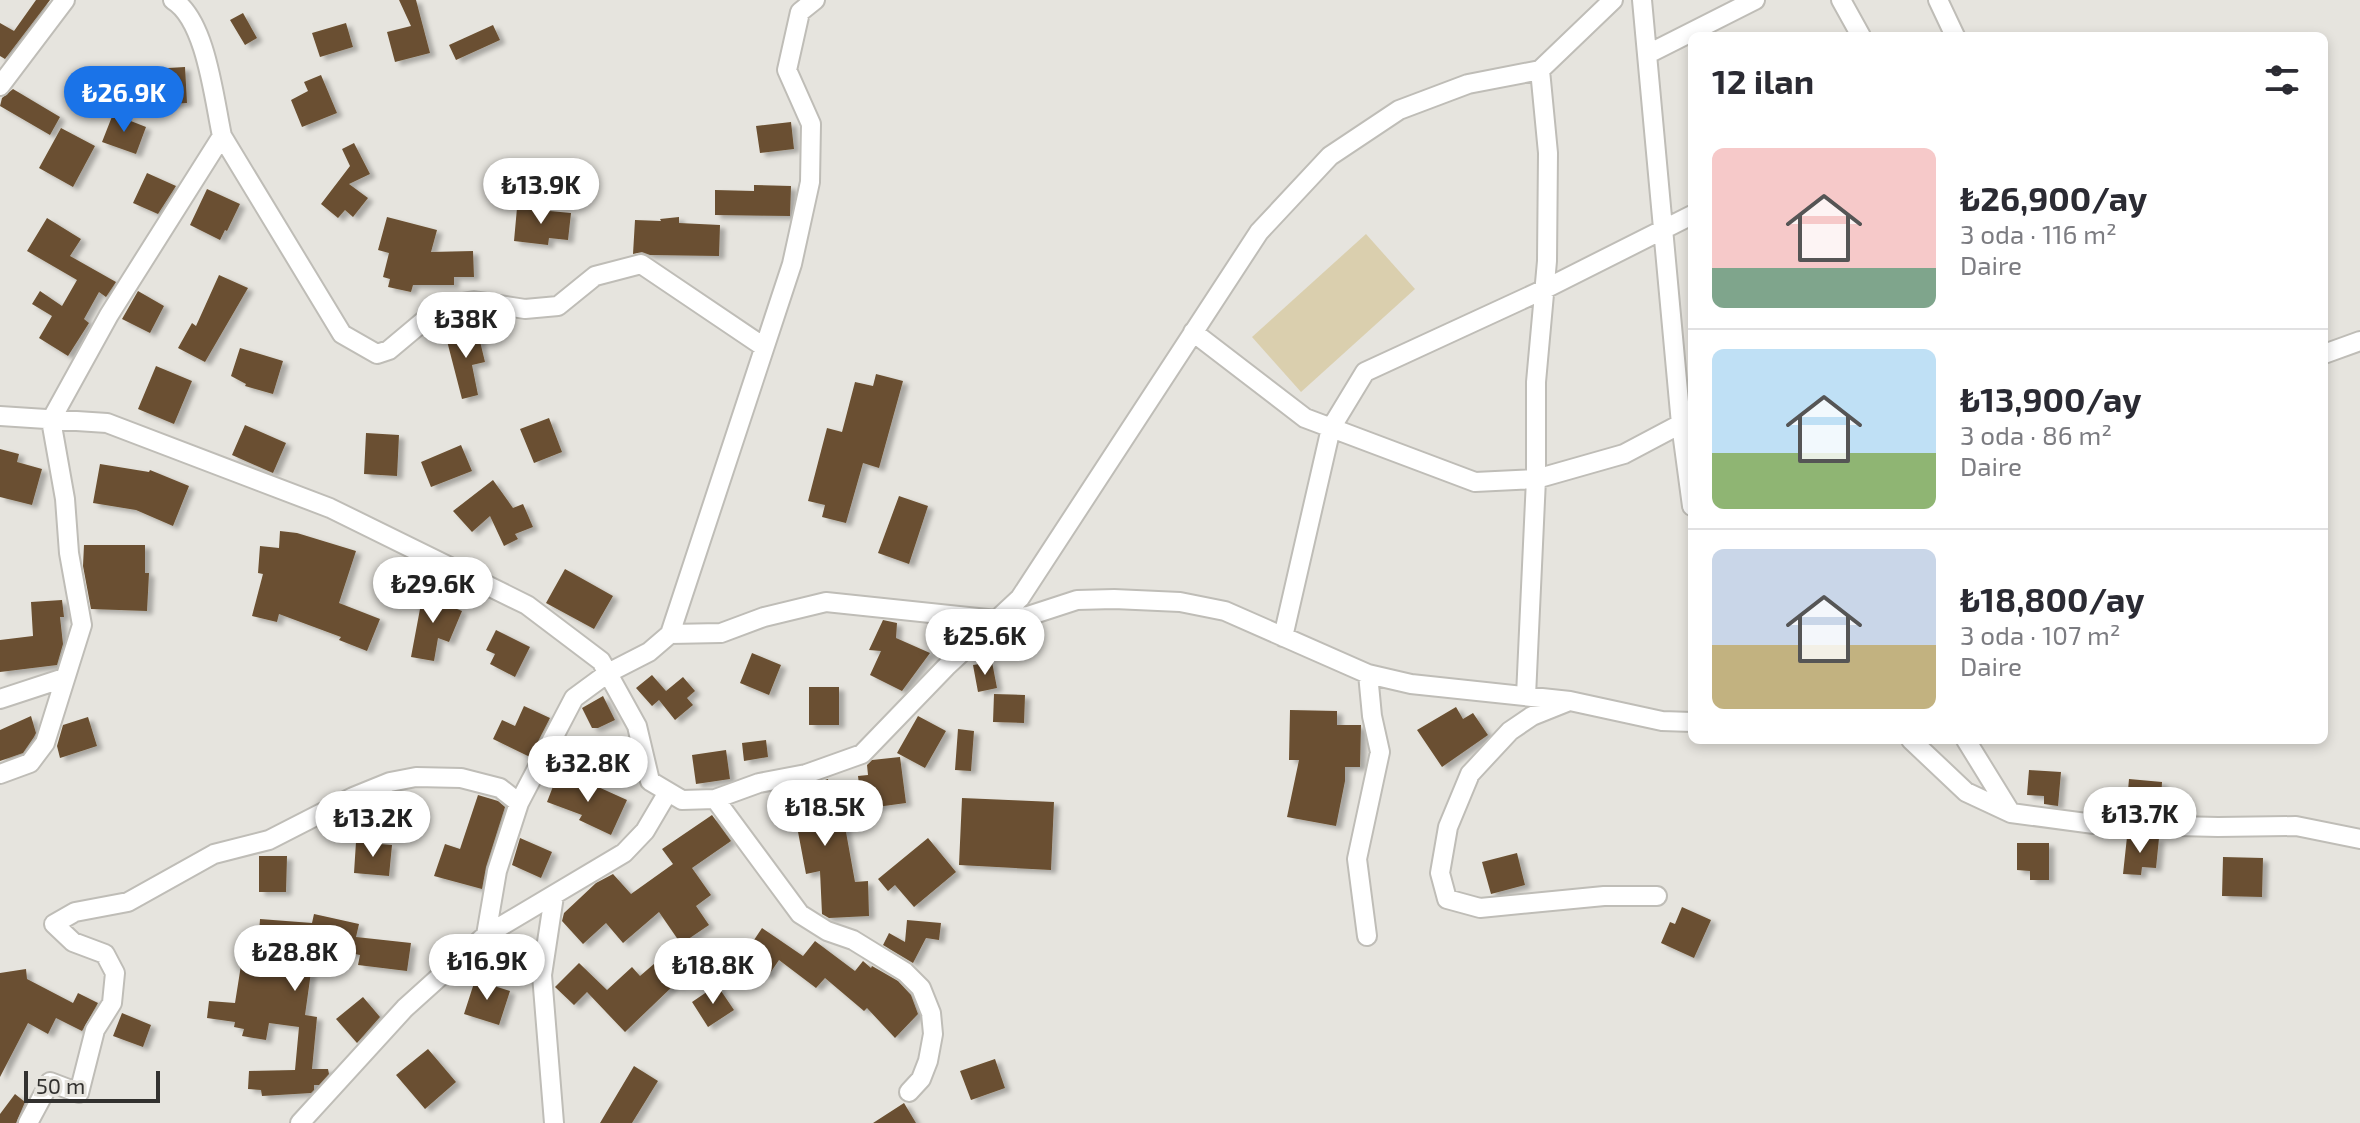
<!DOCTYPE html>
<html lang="tr">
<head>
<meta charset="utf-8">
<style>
	body { margin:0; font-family:"Exo 2",sans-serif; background:#f7f7f7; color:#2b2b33; height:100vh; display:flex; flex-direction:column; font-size:30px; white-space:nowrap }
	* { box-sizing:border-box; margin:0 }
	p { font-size:26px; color:#7c7c81 }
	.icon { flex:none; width:44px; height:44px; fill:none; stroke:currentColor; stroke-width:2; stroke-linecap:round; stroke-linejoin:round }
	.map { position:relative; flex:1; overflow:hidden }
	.side { position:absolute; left:1688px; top:32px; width:640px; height:712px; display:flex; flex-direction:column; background:#fff; border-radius:12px; box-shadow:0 4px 12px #0003 }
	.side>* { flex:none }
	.scale { position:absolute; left:24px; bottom:20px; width:136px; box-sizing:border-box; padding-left:8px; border:4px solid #32312f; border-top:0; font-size:22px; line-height:28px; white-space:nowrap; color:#32312f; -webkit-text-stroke:6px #e6e4de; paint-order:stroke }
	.price { position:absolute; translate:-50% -68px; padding:0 18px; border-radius:28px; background:#fff; color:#222; font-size:26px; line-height:52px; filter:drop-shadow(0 2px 4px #0008) }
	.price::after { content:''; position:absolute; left:50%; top:48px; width:24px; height:18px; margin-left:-12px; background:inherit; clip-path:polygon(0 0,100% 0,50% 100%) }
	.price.current { background:#1a73e8; color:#fff }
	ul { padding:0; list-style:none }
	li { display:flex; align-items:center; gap:24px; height:200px; padding:0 24px }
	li+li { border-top:2px solid #e1e1e2 }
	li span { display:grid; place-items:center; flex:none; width:224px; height:160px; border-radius:12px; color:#555 }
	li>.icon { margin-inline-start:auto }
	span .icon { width:96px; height:96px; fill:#fffc; stroke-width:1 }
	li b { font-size:34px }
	h2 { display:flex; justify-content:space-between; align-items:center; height:96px; padding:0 24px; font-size:34px }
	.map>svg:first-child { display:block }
	.green { fill:#dacfae }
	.building { fill:#6b5030; filter:url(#shadow) }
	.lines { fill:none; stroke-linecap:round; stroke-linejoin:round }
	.minor-casing { stroke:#bfbdb7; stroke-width:22 }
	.minor { stroke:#fff; stroke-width:18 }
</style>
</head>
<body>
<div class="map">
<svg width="2360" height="1123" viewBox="0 0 2360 1123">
	<defs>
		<filter id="shadow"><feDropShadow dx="5.5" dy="3.5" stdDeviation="2" flood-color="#0004"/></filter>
	</defs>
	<rect width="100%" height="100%" fill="#e6e4de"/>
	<path class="green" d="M1366,234l49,55 -114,103 -49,-55z"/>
	<path class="building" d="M36,0h14l-45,59 -5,-3v-33l14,8z
		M399,0h17l14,53 -35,9 -8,-30 24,-6z
		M243,13l14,25 -12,7 -15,-25z
		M346,23l7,24 -33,10 -8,-24z
		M493,25l7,15 -44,20 -7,-15z
		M94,66l36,19 -11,21 -25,1 -17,-9z
		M185,67l2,36 -34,2 -2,-36z
		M321,75l16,38 -35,14 -11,-27 17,-9 -4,-9z
		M13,89l47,28 -10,18 -50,-29 2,-8z
		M113,114l33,13 -10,27 -34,-12z
		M791,122l3,27 -34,4 -4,-27z
		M61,128l34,18 -22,41 -34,-19z
		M354,143l16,31 -21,10 19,14 -15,19 -8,-7 -7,8 -17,-14 29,-38 -8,-17z
		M147,173l29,13 -18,28 -25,-11z
		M754,185l37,1 -1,30 -75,-1v-25l39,1z
		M207,189l33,15 -13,27 -2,-1 -5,10 -30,-15z
		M517,208l54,5 -3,27 -19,-2 -1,7 -34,-4z
		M387,217l50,13 -6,22 42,-1 1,26h-20v8h-41l-2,7 -23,-5 2,-8 -7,-2 6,-24 -11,-3z
		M679,217v6l41,2 -1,31 -69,-1 -8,-3 -9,2 2,-34 26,1 -1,-2z
		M47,218l34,21 -11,17 46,26 -10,15 -7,-5 -15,27 5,4 -21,33 -29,-18 13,-22 -20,-12 8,-13 22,15 15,-26 -50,-29z
		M219,275l29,13 -43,74 -27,-14 14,-25 4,3z
		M138,291l26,15 -14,27 -28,-14z
		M477,329l8,33 -13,3 6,30 -16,4 -16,-62z
		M240,348l43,13 -10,33 -28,-8 1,-2 -15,-8z
		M156,366l36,15 -18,43 -36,-15z
		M876,374l27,7 -24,87 -16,-5 -17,60 -24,-6 3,-12 -17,-4 19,-73 15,4 13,-50 18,4z
		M549,418l13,34 -28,11 -14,-34z
		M245,425l41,18 -13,30 -41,-18z
		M366,433l33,2 -2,41 -33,-2z
		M461,445l11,26 -41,16 -10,-25z
		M0,449l19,5 -2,8 25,7 -10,36 -32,-8z
		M100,464l49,8 1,-2 39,16 -16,40 -37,-16 -43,-7z
		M493,480l20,28 10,-4 10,23 -18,7 3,5 -14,7 -14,-30 -18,16 -19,-21z
		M899,496l29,10 -19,58 -31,-11z
		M280,531l17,2 59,18 -17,52 41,16 -13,32 -28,-11 2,-3 -62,-23 -2,8 -25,-6 11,-42 -5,-1 2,-27 19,2z
		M84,545h61v28h4l-2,38 -56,-2 -8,-43z
		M565,569l48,27 -19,33 -48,-26z
		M425,588l12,7 -2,5 27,11 -13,31 -11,-4 -4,23 -23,-4 9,-48 -6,-1z
		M62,600l2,17h-4l3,27 -6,21 -57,7v-32l33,-4 -2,-34z
		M883,620l14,3 -1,15 34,15 -28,38 -32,-16 11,-24 -12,-1z
		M496,630l34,17 -15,30 -25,-13 5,-10 -9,-4z
		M752,653l29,12 -12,30 -29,-12z
		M992,662l5,26 -19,4 -5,-27z
		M652,675l14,16 17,-14 12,14 -8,7 6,7 -18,15 -16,-20 -7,6 -16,-18z
		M809,687h30v38h-30z
		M994,694l31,1 -1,28 -31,-1z
		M603,696l12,24 -17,8h-6l-10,-20z
		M524,706l26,12 -20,39 -37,-18 9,-19 13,6z
		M1456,707l7,12 10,-6 15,22 -46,32 -25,-37z
		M1290,710l47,1v14h24l-1,42h-15v14l-9,45 -49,-9 12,-57h-10z
		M31,716l5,17 -2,4 -11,16 -23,8v-31z
		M918,716l28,15 -21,37 -28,-15z
		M88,717l9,29 -37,12 -3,-12 6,-21z
		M958,729l16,2 -3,40 -16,-1z
		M766,740l2,17 -24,4 -2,-18z
		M726,750l4,29 -34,5 -4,-29z
		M900,757l6,46 -44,6 -4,-33 10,-1 -1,-10 5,-5z
		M2029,770l32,2 -3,34 -14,-2v-8l-17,-1z
		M557,776l37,13 2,-3 31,14 -16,35 -32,-15 3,-5 -35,-13z
		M828,779l8,43 8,-1 11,61 13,-1 1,35 -40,2 -7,-4 -2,-43 -14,3 -11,-58 -19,4 -5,-27 37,-7z
		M2129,779l33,3 -1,18 13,1 -1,13 -47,-1z
		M478,795l20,6 7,6 -19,60 -4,22 -48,-13 11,-32 15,5z
		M962,798l92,4 -3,68 -92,-5z
		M712,815l19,26 -39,27 19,27 -15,11 13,19 -28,19 -22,-32 -36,31 -17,-20 -23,21 -21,-23 2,-8 32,-30 17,-9 18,20 42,-30 -11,-15z
		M2127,837l32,1 -3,30 -14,-1 -1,8 -18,-1z
		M520,838l32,14 -11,26 -29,-13z
		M928,838l28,34 -42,35 -19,-22 -7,6 -10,-12z
		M356,842l36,3 -3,31 -35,-3z
		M2017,843h32v37h-19v-9l-13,-1z
		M1517,853l8,32 -34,9 -9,-32z
		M259,856h28l-1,36h-27z
		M2223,857l40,1 -1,39 -40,-1z
		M1682,907l29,13 -17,38 -33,-15 9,-21 5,2z
		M314,914l45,10 -3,13 55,6 -4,28 -49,-6 2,-10 -38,-8 1,-6 -32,-8 -3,36 23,3 -6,43 12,2 -5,52h16l1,5 -10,11h-5v5l-3,3 -49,3 -1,-6 -13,-1 1,-18 46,-1 4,-43 -30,-4 -3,17 -24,-4 2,-7 -10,-2 1,-5 -28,-4 2,-17 26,2 7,-44 15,2 3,-42 52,4z
		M907,920l34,3 -2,17 -13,-2 -13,25 -30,-18 6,-12 16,9z
		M762,928l41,28 12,-15 40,30 8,-10 8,7 1,-2 26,15 13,14 7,19 -23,24 -28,-30 -3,3 -39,-33 -9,10 -37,-28 -11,16 -26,-18z
		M677,944l25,17 -24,25 -3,-2 -50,48 -38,-40 -13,13 -19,-18 24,-24 28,27 25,-23 8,9z
		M26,969l1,10 46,24 5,-10 20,10 -16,28 -26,-13 -8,16 -20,-11 -28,54v-104z
		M475,980l35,11 -11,34 -35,-11z
		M717,985l17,25 -26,17 -16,-25z
		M363,997l17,20 -23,26 -21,-24z
		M122,1013l29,12 -8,22 -30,-11z
		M428,1049l28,33 -31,27 -29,-34z
		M995,1059l10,29 -34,12 -11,-29z
		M634,1066l24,15 -26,42h-32z
		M15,1094l10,8 -9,21h-16v-9z
		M904,1103l12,20h-43z"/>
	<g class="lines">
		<defs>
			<path id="minor" d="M815,0l-15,12 -13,58 24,54 -1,58 -18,82 -122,370 51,-1 43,-16 62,-15 171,18 31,-4 49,-16 37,-1 66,3 45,9 143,63 43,10 159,17 92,20 30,1
				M1642,0l39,424 11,82
				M1841,0l20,36
				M1938,0l17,36
				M1648,54l107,-54
				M0,86l65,-86
				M222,136l120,198 35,20 12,-4 43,-36 19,-9 23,-4 51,8 33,-3 37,-30 46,-12 123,83
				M1193,332l112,86 170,64 61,-3 88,-25 68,-36
				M2324,354l36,-13
				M0,416l107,7 223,85 197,97 74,56 36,65 13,55 32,19 33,-1 44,-16 47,-9 56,-20 84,-87 74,-69 239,-366 71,-76 69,-46 69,-26 72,-14 73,-70
				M1283,637l48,-209 34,-56 180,-83 147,-74
				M1526,696l10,-217v-97l11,-121 1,-108 -8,-83
				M0,699l64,-21
				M1567,702l-35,14 -22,15 -40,43 -22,53 -8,46 7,26 33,9 124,-12h53
				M1911,740l55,52 45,21 83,11 124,3 78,-1 64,13
				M1966,740l45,73
				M0,774l30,-11 15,-20 37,-118 -13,-72 -4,-54 -14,-79 58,-105 113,-179c-8,-37 -16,-116 -49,-136
				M715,799l85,115 27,17 26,9 52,32 16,16 10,25 2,21 -5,27 -7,18 -12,13
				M486,935l11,-64 22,-68 55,-105 34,-25 41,-21 21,-18
				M1367,936l-10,-77 23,-107 -8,-36 -4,-42
				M28,1123l22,-41 29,11 16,-63 17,-27 3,-30 -10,-19 -32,-12 -19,-18 21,-12 53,-10 86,-48 55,-14 84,-43 37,-15 26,-5 45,1 39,10 19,15
				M300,1123l105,-115 81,-73 138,-82 21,-22 23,-39
				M554,1123l-12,-148 12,-79"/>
		</defs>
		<use href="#minor" class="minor-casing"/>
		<use href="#minor" class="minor"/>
	</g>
</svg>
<div class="scale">50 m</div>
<b class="price current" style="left:124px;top:134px">₺26.9K</b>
<b class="price" style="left:541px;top:226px">₺13.9K</b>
<b class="price" style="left:466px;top:360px">₺38K</b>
<b class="price" style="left:433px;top:625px">₺29.6K</b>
<b class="price" style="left:985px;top:677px">₺25.6K</b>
<b class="price" style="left:588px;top:804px">₺32.8K</b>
<b class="price" style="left:825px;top:848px">₺18.5K</b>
<b class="price" style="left:2140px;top:855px">₺13.7K</b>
<b class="price" style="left:373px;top:859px">₺13.2K</b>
<b class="price" style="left:295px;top:993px">₺28.8K</b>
<b class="price" style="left:487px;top:1002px">₺16.9K</b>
<b class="price" style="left:713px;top:1006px">₺18.8K</b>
<section class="side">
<h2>12 ilan<svg class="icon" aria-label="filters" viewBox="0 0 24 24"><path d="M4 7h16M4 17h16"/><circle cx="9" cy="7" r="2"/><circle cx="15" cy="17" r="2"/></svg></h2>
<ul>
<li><span style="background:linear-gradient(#f6c9c9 75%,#7fa58c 0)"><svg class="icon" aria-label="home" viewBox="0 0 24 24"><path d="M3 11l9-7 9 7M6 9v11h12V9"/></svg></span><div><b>₺26,900/ay</b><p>3 oda · 116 m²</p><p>Daire</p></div></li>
<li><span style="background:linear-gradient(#bfe0f5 65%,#8fb573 0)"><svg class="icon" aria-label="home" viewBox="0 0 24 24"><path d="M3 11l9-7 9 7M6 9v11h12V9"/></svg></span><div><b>₺13,900/ay</b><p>3 oda · 86 m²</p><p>Daire</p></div></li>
<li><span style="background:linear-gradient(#c9d6e8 60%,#c2b280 0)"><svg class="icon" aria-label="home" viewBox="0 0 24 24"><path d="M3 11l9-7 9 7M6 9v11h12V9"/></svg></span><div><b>₺18,800/ay</b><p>3 oda · 107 m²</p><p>Daire</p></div></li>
</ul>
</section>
</div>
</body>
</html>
